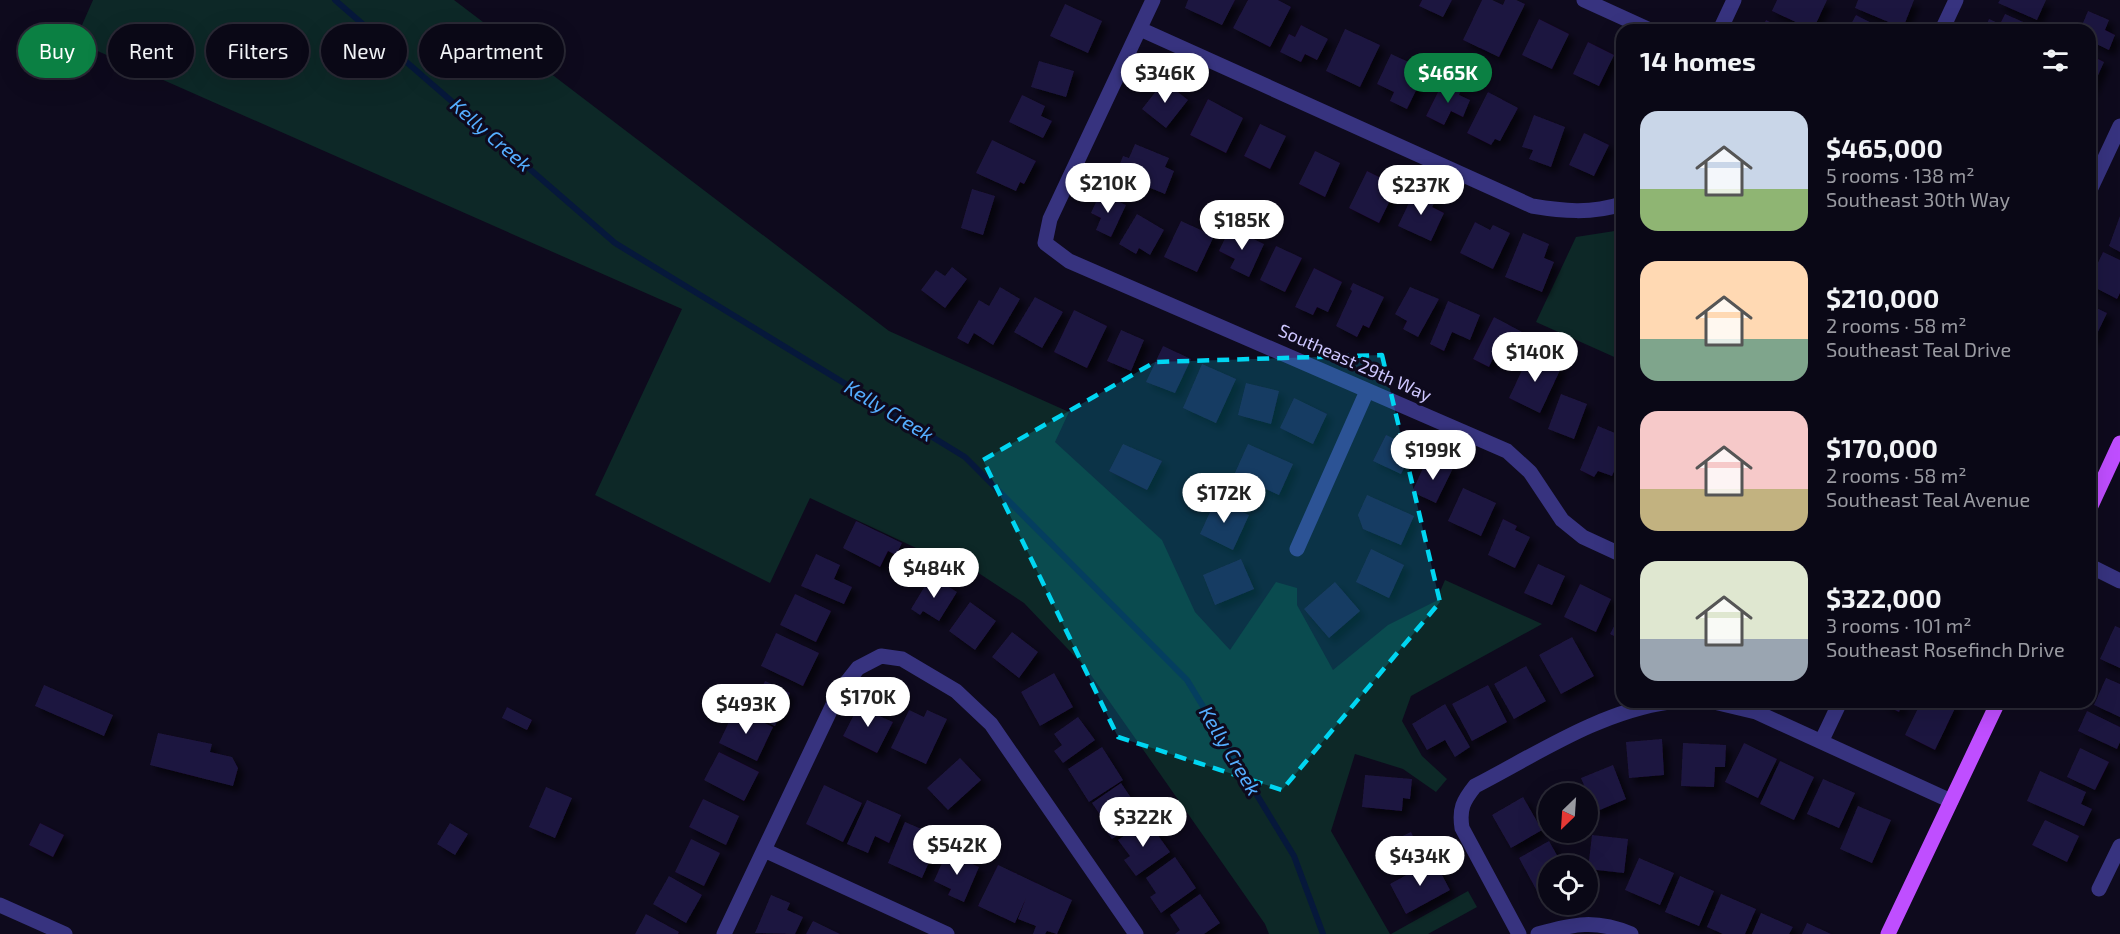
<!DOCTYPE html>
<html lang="en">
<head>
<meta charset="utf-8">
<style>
	body { margin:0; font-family:"Exo 2",sans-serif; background:#13111f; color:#f1f3f6; height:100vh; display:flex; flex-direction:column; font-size:22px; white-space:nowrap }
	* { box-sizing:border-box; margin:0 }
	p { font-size:20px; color:#999aa1 }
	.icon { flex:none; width:33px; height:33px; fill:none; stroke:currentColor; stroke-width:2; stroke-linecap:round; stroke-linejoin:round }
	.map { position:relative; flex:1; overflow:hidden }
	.drawer { position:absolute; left:1616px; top:24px; width:480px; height:684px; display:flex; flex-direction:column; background:#0a0816; border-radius:18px; box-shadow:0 6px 24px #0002,0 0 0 2px #2a2935 }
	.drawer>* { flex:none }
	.banner { position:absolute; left:18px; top:24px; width:570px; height:54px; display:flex; gap:12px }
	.needle { width:39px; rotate:205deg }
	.controls { position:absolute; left:1538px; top:783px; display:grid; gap:12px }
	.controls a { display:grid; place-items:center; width:60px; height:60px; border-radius:50%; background:#0a0816; box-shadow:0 6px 24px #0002,0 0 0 2px #2a2935; font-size:30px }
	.price { position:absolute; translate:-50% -51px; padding:0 14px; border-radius:21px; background:#fff; color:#222; font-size:20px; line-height:39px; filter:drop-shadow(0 2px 3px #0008) }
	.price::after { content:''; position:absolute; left:50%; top:36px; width:18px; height:14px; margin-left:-9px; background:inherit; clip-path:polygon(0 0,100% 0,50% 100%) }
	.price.selected { background:#0b8043; color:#fff }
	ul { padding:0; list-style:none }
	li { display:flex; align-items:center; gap:18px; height:150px; padding:0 24px }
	li span { display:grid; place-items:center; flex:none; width:168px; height:120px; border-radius:18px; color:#555 }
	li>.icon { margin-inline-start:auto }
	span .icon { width:72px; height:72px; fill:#fffc; stroke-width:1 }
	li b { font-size:26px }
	h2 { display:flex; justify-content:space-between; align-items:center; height:72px; padding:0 24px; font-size:26px }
	.chip { padding:0 21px; border-radius:27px; background:#0a0816; box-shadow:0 6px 24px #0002,0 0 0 2px #2a2935; font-size:21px; line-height:54px }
	.chip.selected { background:#0b8043; color:#fff }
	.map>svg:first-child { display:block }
	.green { fill:#0d2827 }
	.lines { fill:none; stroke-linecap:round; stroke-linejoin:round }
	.stream { stroke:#06183b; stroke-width:6 }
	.building { fill:#1f163f; filter:url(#shadow) }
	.minor { stroke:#37337f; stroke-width:15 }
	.major { stroke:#bf4eff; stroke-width:15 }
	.marked { fill:#00d6f2; fill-opacity:0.2; stroke:#00d6f2; stroke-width:4.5; stroke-dasharray:12 8; stroke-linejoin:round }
	.labels { text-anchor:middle; stroke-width:6; stroke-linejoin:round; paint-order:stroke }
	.street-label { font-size:18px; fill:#cec7ff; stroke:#0e0a1d }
	.water-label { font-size:20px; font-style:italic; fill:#55aeff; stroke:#0e0a1d }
</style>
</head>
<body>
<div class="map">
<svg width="2120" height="934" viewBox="0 0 2120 934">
	<defs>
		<filter id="shadow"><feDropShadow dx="5.5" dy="5.5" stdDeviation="3" flood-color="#0009"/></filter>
	</defs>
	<rect width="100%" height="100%" fill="#0e0a1d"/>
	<path class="green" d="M93,0h361l435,331 180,81 -14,30 107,98 33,72 35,38 46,-68 21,6v17l36,65 55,-45 48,-24 9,-21 97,44 -131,72 -9,25 20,35 25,23 -11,13 -33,-23 -48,-15 -24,77 59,103h-121l-4,-10 -179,-256 -62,-65 -79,-52 -14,4 -121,-57 -40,85 -175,-88 87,-186 -607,-268z
		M1621,230h1l-1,130 -85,-38 40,-85z
		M1468,891l9,16 -49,27h-37z"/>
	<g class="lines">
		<path class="stream" d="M335,0l280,243 350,214 222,223 107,176 29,78"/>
	</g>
	<path class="building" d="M1188,0h47l-13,25 -37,-17z
		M1248,0h30l13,7 -21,40 -37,-19z
		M1422,0h30l-9,17 -24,-11z
		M1482,0h10l11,5 2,-5h11l9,4 -26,53 -36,-17z
		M1777,0h50l-14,30 -41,-19z
		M1858,0h56l-11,28 -48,-20z
		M2000,0h46l-9,20 -39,-17z
		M1065,4l37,17 -14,32 -38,-17z
		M2088,11l21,9 -4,10 10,5 -6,15 -19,-9v-11h-10z
		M2005,14l36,16h-57l5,-11 11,5z
		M1856,15l29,15h-37z
		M1539,19l30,15 -17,35 -30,-14z
		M1766,20l20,10h-25z
		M1301,25l27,14 -11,21 -12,-6 -4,8 -21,-10 9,-18 6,3z
		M1345,29l35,16 -20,42 -34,-16z
		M1588,42l26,13 -15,31 -26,-12z
		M1391,54l35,16 -19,39 -17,-8 4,-9 -17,-8z
		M2090,55l14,7 -14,31z
		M1039,61l35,10 -8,26 -35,-10z
		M1164,81l24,19 -22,28 -24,-19z
		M1443,82l18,8 -2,5 11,5 -7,17 -12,-6 -7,14 -18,-9z
		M1488,92l30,16 -18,33 -5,-2 -4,6 -24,-12z
		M1022,95l23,11 -4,10 11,5 -9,17 -34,-16z
		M1208,99l35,19 -17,35 -36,-18z
		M1534,115l31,12 -14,40 -22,-8 4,-9 -11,-3z
		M1260,124l26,12 -16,33 -26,-13z
		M1584,133l25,12 -15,31 -25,-11z
		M992,140l44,21 -12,23 -4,-2 -4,9 -40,-18z
		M1135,144l34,14 -4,9 9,4 -9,23 -49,-20 7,-18 6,2z
		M1315,151l25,12 -15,34 -26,-13z
		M1367,171l30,15 -18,37 -30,-15z
		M972,189l23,7 -12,39 -22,-7z
		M1415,190l21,10 -4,7 12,6 -13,28 -33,-15z
		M1100,193l26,12 -15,32 -15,-7 5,-12 -10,-5z
		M1137,214l27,16 -14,25 -11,-7 -3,6 -17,-10z
		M2120,216v36l-11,-6z
		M1181,221l33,15 -17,36 -33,-15z
		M1475,222l15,8 3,-5 17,8 -17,36 -33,-16z
		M1230,228l34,16 -15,33 -19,-9 5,-9 -16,-8z
		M1523,233l26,11 -5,14 10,4 -12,30 -37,-15z
		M1276,246l26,12 -17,34 -25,-12z
		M2103,252l17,8v33l-3,6 -25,-13 2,-4 -4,-2z
		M952,267l15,12 -22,29 -24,-18 15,-20 9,6z
		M1314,268l28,14 -14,30 -11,-5 -4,8 -18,-8z
		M1353,283l31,14 -15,31 -6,-3 -6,12 -21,-11 16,-35 -2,-2z
		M1000,287l20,12 -27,46 -19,-12 -6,11 -11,-6 22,-38 10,6z
		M1410,287l29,12 -21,38 -15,-8 4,-8 -12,-7z
		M1035,297l28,15 -21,36 -28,-16z
		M1448,301l32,14 -10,25 -18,-8 -8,19 -14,-7z
		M2092,306l15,7 -13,27 -4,-2z
		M1074,310l33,16 -20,42 -33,-16z
		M1494,317l28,15 -15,30 -13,-6 -5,11 -16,-8z
		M1121,330l23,10 -13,31 -24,-10z
		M1163,346l28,13 -16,34 -29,-11z
		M1530,353l31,15 -21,45 -31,-15z
		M1202,364l34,15 -20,44 -33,-15z
		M1246,383l33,8 -8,33 -33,-9z
		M1561,394l26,10 -13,35 -26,-10z
		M1294,398l33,16 -14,30 -33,-16z
		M1598,426l24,10v16l-10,24 -14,-5 -4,6 -14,-7z
		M1386,435l28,13 -13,26 -28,-13z
		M1123,444l39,17 -15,29 -38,-19z
		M1248,444l45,20 -14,31 -45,-20z
		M1432,458l21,10 -17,35 -24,-11 12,-26 4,2z
		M1463,488l33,15 -15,33 -33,-15z
		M1367,495l47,21 -13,29 -38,-16 -5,-14z
		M1216,499l33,16 -16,35 -33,-16z
		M1503,519l14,7 -2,4 15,7 -15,31 -27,-13z
		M856,521l46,22 -6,12 -8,-4 -8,16 -37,-19z
		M1371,549l33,16 -15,33 -33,-16z
		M816,554l24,11 -6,14 18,8 -8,17 -43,-18z
		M1241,559l13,30 -39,16 -12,-30z
		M1538,564l27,12 -13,29 -28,-12z
		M931,576l26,16 -18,29 -16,-10 -3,4 -9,-6z
		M1335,582l25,29 -31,27 -25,-29z
		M1580,584l31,15 -15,33 -32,-15z
		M795,594l36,17 -15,31 -36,-17z
		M970,602l26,19 -21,29 -26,-19z
		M1622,611v29l-12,-6z
		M2115,626l5,2v40l-20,-9z
		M1012,632l26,20 -19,26 -27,-21z
		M776,633l43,20 -16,33 -42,-20z
		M1572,637l22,39 -33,18 -22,-39z
		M1526,666l20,35 -32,18 -20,-35z
		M1054,673l19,34 -33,19 -19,-34z
		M2106,678l14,6v33l-26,-12z
		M765,681l25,12 -15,33 -26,-12z
		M44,685l69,30 -9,21 -69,-30z
		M1488,685l19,37 -35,19 -20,-37z
		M861,701l19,9 -3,5 16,7 -16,31 -34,-17z
		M1879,702h24l-4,10z
		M1921,702h37l-23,48 -30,-15z
		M1445,704l25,43 -15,10 -10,-17 -18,10 -15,-26z
		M507,707l25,13 -5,10 -25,-12z
		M735,709l38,18 -16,34 -38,-18z
		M909,710l15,7 3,-7 20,9 -21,45 -35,-16z
		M2087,711l33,16v15l-3,7 -39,-18z
		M1078,717l17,23 -32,23 -9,-12 8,-6 -8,-11z
		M158,733l54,11 -2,8 22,5 6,11 -5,18 -83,-21z
		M1662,739l2,36 -35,3 -3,-36z
		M1683,743l43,2 -1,22h-10l-1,20 -33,-1z
		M1744,743l33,16 -19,39 -33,-16z
		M1102,747l21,33 -34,22 -21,-33z
		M2080,748l29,14 -14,28 -28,-13z
		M719,752l40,20 -15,29 -40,-21z
		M960,758l21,22 -33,30 -21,-22z
		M1780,761l34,16 -20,43 -34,-16z
		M1613,765l13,34 -31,13 -14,-34z
		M2040,771l46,21 -5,12 11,5 -8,17 -57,-25z
		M1365,775l47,4 -2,20 -7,-1 -1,13 -40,-4z
		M1823,779l32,14 -16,35 -32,-14z
		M1121,783l23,34 -32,22 -9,-12 4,-2 -15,-22z
		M824,785l38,18 -19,39 -37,-18z
		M546,787l26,11 -17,40 -26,-11z
		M1523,797l19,33 -31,18 -19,-33z
		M703,799l36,17 -13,29 -37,-18z
		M867,800l34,15 -12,28 -14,-7 -7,17 -21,-9z
		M1858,806l33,14 -19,43 -32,-14z
		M1147,820l23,32 -34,24 -12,-16 6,-4 -12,-16z
		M2045,820l34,16 -12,26 -35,-17z
		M905,822l35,15 -18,41 -34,-15z
		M40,823l24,12 -11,22 -24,-12z
		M450,823l18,11 -13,21 -18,-11z
		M1411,832l12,25 -31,15 -12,-25z
		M1592,835l36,4 -4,34 -36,-4z
		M691,839l29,14 -16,33 -29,-14z
		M1549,841l14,25h-15v19l-11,6 -18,-33z
		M947,852l32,15 -15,35 -16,-7 3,-6 -17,-8z
		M1175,857l21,31 -35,25 -11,-16 6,-4 -10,-15z
		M1639,858l35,15 -14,32 -35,-15z
		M1434,860l16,30 -44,24 -16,-30z
		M998,865l74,35 -15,34 -10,-3 -2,3h-12l3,-8 -18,-7 8,-21 -11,25 -37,-17z
		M669,876l33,19 -16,28 -33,-19z
		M1680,876l34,15 -15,35 -34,-14z
		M1200,894l20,29 -16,11h-29l5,-4 -10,-15z
		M1721,894l35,15 -11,25h-22l-16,-7z
		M771,895l19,8 -3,7 16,7 -8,17 -40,-1z
		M1761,913l32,14 -4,7h-37z
		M646,914l33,18 -1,2h-43z
		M813,921l27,13h-34z
		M1807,923l24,11h-29z"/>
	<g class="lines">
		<path class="minor" d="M1153,0l-103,219 -5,24 24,18 438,190 23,21 32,48 21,17 39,18
			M1584,0l66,30
			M1140,29l392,177c30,5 59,8 90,-2
			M1720,30l14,-30
			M1942,30l14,-30
			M2090,190l30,-64
			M1297,549l70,-158
			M2090,566l30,15
			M1699,702h15l42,10 195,89
			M1822,740l18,-38
			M764,850l183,84
			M2099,889l21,-43
			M0,905l65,29
			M724,934l115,-242 19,-24 23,-12 21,3 54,32 35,33 145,210
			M1519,934l-57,-106c-3,-19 1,-27 13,-42 62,-32 124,-74 194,-84
			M1538,934c35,-10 58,-15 93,0"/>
		<path class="major" d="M2090,508l30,-65
			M1888,934l110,-232"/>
	</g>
	<path class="marked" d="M1382,355l58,247 -158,188 -164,-53 -135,-277 172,-98z"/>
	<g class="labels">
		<g class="street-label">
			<text transform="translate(1355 363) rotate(24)" y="6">Southeast 29th Way</text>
		</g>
		<g class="water-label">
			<text transform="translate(491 135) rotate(41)" y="7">Kelly Creek</text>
			<text transform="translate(889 411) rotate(31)" y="7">Kelly Creek</text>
			<text transform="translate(1230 751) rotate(59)" y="7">Kelly Creek</text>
		</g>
	</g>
</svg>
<div class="controls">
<a><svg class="needle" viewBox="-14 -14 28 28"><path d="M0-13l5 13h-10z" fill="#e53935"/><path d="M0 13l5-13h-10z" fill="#999aa1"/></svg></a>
<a><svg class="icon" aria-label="locate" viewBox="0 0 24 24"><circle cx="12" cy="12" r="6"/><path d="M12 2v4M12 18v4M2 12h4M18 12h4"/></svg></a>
</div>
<b class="price" style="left:1165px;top:104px">$346K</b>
<b class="price selected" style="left:1448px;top:104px">$465K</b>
<b class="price" style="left:1108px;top:214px">$210K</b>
<b class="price" style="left:1421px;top:216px">$237K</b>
<b class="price" style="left:1242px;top:251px">$185K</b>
<b class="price" style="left:1535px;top:383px">$140K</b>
<b class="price" style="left:1433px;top:481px">$199K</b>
<b class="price" style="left:1224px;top:524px">$172K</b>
<b class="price" style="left:934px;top:599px">$484K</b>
<b class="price" style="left:868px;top:728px">$170K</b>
<b class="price" style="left:746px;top:735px">$493K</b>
<b class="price" style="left:1143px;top:848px">$322K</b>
<b class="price" style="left:957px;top:876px">$542K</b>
<b class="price" style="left:1420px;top:887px">$434K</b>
<div class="banner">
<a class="chip selected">Buy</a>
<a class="chip">Rent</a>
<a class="chip">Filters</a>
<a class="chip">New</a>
<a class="chip">Apartment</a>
</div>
<section class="drawer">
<h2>14 homes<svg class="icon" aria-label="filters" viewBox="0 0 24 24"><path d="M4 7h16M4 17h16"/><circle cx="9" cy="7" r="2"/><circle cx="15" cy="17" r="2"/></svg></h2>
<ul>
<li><span style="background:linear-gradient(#c9d6e8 65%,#8fb573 0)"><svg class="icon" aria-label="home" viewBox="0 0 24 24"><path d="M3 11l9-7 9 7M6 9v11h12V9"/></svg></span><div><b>$465,000</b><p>5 rooms · 138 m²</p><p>Southeast 30th Way</p></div></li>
<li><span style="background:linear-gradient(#ffd9b3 65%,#7fa58c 0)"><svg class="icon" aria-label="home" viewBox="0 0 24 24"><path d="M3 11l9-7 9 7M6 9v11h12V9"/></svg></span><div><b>$210,000</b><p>2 rooms · 58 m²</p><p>Southeast Teal Drive</p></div></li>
<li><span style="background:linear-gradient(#f6c9c9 65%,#c2b280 0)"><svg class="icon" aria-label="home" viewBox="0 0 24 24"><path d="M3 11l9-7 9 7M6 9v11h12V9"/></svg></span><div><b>$170,000</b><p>2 rooms · 58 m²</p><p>Southeast Teal Avenue</p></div></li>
<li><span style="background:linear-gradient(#dfe7d0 65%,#9aa5b1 0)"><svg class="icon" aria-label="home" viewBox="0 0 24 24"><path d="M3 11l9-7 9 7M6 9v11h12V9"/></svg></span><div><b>$322,000</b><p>3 rooms · 101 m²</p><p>Southeast Rosefinch Drive</p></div></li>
</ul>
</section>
</div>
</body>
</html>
